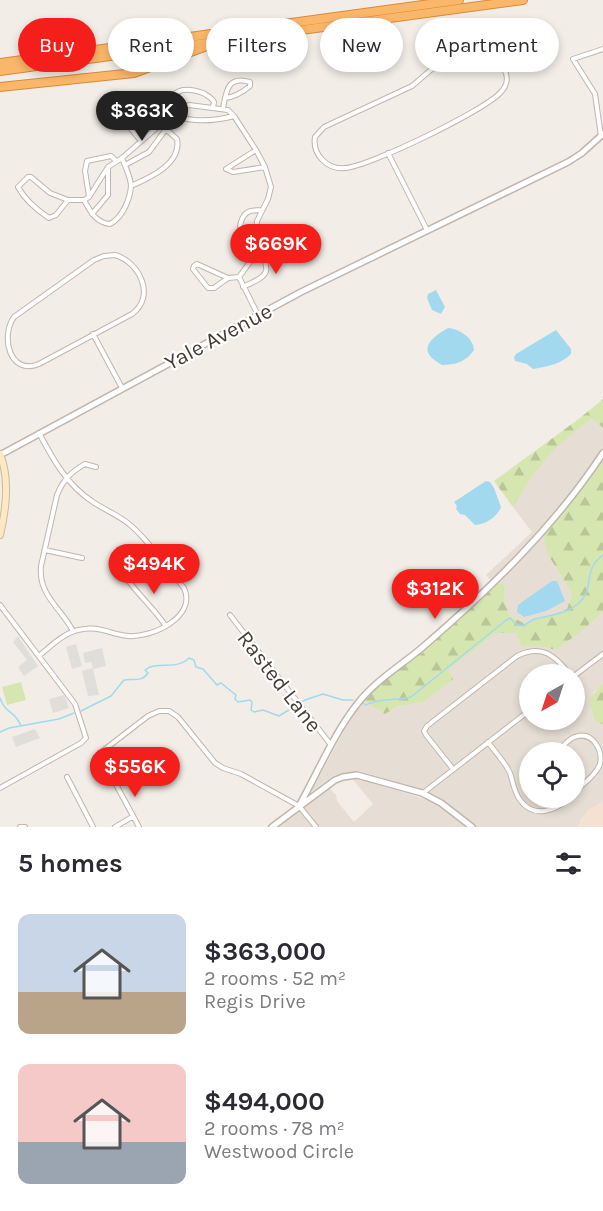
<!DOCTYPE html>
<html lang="en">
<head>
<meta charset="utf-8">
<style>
	body { margin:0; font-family:Karla,sans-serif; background:#f7f7f7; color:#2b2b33; height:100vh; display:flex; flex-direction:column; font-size:22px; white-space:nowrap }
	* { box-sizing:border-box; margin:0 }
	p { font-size:20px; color:#7c7c81 }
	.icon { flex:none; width:33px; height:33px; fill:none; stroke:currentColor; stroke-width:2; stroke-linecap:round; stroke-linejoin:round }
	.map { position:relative; height:827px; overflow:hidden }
	.side { display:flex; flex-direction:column; background:#fff; flex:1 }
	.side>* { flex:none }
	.top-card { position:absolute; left:18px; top:18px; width:567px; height:54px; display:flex; gap:12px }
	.needle { width:39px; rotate:219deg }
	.buttons { position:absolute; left:519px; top:664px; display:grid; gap:12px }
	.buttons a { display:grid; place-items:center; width:66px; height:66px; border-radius:50%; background:#fff; box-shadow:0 3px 9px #0003; font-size:30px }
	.price { position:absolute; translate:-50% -51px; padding:0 14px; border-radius:21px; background:#f41f1b; color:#fff; font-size:20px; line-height:39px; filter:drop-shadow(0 2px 3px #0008) }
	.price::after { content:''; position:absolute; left:50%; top:36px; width:18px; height:14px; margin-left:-9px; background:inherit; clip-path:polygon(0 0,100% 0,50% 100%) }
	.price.active { background:#222; color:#fff }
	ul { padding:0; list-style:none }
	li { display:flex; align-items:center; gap:18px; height:150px; padding:0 18px }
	li span { display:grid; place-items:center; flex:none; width:168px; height:120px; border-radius:12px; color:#555 }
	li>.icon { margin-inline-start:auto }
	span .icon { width:72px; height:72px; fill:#fffc; stroke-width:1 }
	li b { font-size:26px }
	h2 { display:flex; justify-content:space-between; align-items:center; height:72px; padding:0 18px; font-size:26px }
	.tag { padding:0 21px; border-radius:27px; background:#fff; box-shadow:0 3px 9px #0003; font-size:21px; line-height:54px }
	.tag.active { background:#f41f1b; color:#fff }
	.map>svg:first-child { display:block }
	.residential { fill:#e6ded4; fill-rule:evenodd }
	.commercial { fill:#f4e1d1 }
	.forest { fill:url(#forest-firs) }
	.garden { fill:#d5e6b0 }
	.parking { fill:#e0dedb }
	.water { fill:#a3d9ee }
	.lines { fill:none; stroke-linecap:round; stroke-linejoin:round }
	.stream { stroke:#a3d9ee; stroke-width:1.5 }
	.minor-casing { stroke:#c1b6ac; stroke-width:6 }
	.tertiary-casing { stroke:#c1b6ac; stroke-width:8 }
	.secondary-casing { stroke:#d1ba97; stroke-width:8 }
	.motorway-casing { stroke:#d98939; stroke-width:10 }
	.minor { stroke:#fff; stroke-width:4 }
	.tertiary { stroke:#fff; stroke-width:5 }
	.secondary { stroke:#fde8c5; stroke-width:6 }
	.motorway { stroke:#fab76a; stroke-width:8 }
	.labels { text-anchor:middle; stroke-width:4.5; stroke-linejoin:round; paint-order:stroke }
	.street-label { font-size:22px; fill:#453d35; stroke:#fff }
</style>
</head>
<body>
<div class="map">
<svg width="603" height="827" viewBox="0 0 603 827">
	<defs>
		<pattern id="forest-firs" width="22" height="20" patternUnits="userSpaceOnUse" patternTransform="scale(1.5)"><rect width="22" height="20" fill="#d5e6b0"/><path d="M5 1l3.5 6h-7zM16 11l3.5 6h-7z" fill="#b8c698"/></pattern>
	</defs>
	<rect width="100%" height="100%" fill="#f2ede6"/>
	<path class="residential" d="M592,419l11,9v19l-25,37 -34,40 3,29 25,41 -5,15 -43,14 -14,-7 -6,-16 1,-17 -11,1 -8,-9 46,-43 -19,-25 7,-13 19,-28 28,-30z
		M603,612v70l-3,6 -6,4 -5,10 6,20 8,2v76l-21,18 -3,7 -3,2h-99l-34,-27 -17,-9 -66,-20 -26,4 -24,18 44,-80 11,-11 20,12 13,-8 24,-3 26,-33 48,-37h20l5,13h17l18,4 28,-21zM530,675h44v45h-44zM530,753h44v45h-44z
		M353,777l75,23 13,6 26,21h-191l53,-39 7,7 1,6 17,21 19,-18 -19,-23z"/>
	<path class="commercial" d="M603,801v26h-27l3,-2 9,-15z"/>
	<path class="forest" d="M603,399v29l-11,-9c-36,24 -57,50 -79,88l-19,-26 86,-63z
		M603,458v154l-19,17 -28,21 -18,-4h-17l-5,-13h-20l-48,37 5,9 -31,24 -24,3 -13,8 -20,-12 -11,11 27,-30 41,-30 72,-69 11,-1 -1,17 6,16 14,7 43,-14 5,-15 -25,-41 -4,-21 33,-36z
		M603,682v42l-8,-2 -6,-20c3,-9 10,-12 14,-20z"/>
	<path class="garden" d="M21,682l5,18 -19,5 -5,-18z"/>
	<path class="parking" d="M18,636l20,30 -14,10 -6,-9 9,-7 -14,-18z
		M76,644l6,22 -10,3 -6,-22z
		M102,648l4,18 -13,3 6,26 -11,1 -6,-25 11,-3 -2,-6 -6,1 -2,-10z
		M64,695l5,13 -16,5 -4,-14z
		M35,729l5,9 -24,9 -4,-10z"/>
	<path class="water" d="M436,290l9,17 -4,7 -9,-4 -5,-12 1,-4z
		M448,328c11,1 25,9 26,22 -8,12 -19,15 -32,15 -26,-14 -13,-26 6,-37z
		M556,330l15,19v5c-11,11 -23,12 -38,15l-6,-5 -12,-3 -1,-4 2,-3z
		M486,481l4,1 4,6 7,19c-3,9 -16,18 -26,18l-10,-10 -5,-1 -4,-5 1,-3 -3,-4z
		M552,581h5l8,20 -19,10 -22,6 -7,-5 1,-7z"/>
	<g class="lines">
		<path class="stream" d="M0,698c6,17 14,11 21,28
			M363,703l3,2c10,-7 32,-4 45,-8l94,-76 5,-3 6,6 7,2c4,-2 8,-6 12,-7 15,-4 32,-5 44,-16 16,-14 3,-33 24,-48
			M81,711l30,-15 13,-16c9,-2 17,3 24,-7l-3,-3c13,-10 31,1 44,-12l5,2 2,7 7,2 14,16 4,-2 15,12 -1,4 3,3 12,-2 2,2 -1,8 3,2 9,-2 16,6 26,-16 18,-6 20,6h10
			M0,732l9,-4 50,-9 15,-6"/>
		<defs>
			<path id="minor" d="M484,57c17,1 31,20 17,35 -15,18 -133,75 -156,76 -17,2 -33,-13 -30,-31l9,-10 88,-41 27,-23z
				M213,107l1,-5c-3,-5 -6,-6 -11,-9 -17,-6 -27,-5 -37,11 9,22 49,17 68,12
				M223,109c3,-17 4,-34 27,-27v4c-7,6 -15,11 -25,12
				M601,136l-6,-42 -22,-35 30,-10
				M141,141l-18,-22v-8l6,-1 29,16
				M256,150l-30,19 7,3 32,-5
				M388,153l39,77
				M125,165l24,-13 17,-23
				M28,177h3l19,16 18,7 -12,15 -7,3c-12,-8 -24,-18 -31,-31z
				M131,186c18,-8 51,-22 46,-47l-17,-15
				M89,196l-4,-25 2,-10 24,-5 5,5
				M68,200h16l5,-3 19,-30 14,-9 55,-48 12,-5 39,5 6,6 22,34 9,17 6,20 -3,12 -11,22 -4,37 -14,19 19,38
				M84,200c6,11 12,23 26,24 12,-6 20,-24 21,-38 0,-8 -6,-20 -9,-28
				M92,214l16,-19v-27
				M115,255c25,7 41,42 17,59l-93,50c-29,12 -39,-27 -25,-47l80,-57 10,-4z
				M228,278l-14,10h-6l-15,-19 1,-3 3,-2 31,14 11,-1
				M243,287c7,-4 21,-8 23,-16 4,-20 -35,-28 -24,-52 4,-9 11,-9 20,-9
				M93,334l29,54
				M39,433c15,28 28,52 54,69 12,8 25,13 36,22 19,15 39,45 55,64 13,29 -32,50 -56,48 -19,-2 -29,-11 -50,-6 -14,3 -27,16 -38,25
				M45,550l37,8
				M125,576c12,18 28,31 40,49
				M0,605l75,99 11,34 -5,5 -81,45
				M230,615l101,130
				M73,631c-12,-23 -35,-36 -32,-65l16,-71c6,-15 14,-23 28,-31l11,3
				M574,676l29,-22
				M488,742c7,10 17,20 22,31 3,9 4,19 10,27 14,19 35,11 49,-2
				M563,746c4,-4 8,-9 15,-10 15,-3 25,14 22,28 -4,11 -17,20 -26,28
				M100,753l48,-37 11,-5h10l9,6 37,46 8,5 18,6 58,32 17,21
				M453,769l-27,-34 -2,-4 3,-5 90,-70c25,-12 38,-1 53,19
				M67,777l26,50
				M113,779l26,48
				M423,793l107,-83
				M20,827h5
				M115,827l17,-10"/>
			<path id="tertiary" d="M0,455l301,-163 267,-130 14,-9 21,-19
				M299,806c19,-34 35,-73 59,-103 18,-23 44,-38 66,-57 66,-57 131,-120 179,-193
				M272,827l63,-47 8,-3 14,-2 65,18 19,10 31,24"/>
			<path id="secondary" d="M0,454c10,25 6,56 0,81"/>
			<path id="motorway" d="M134,55h8l4,5v4l-5,6
				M0,63l459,-63
				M0,71l523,-71
				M0,87l134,-14 70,-26"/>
		</defs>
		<use href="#minor" class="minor-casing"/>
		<use href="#tertiary" class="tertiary-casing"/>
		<use href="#secondary" class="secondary-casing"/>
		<use href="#motorway" class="motorway-casing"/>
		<use href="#minor" class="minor"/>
		<use href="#tertiary" class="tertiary"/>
		<use href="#secondary" class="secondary"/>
		<use href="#motorway" class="motorway"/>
	</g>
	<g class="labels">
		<g class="street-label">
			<text transform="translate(218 336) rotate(-28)" y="8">Yale Avenue</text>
			<text transform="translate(280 681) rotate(52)" y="8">Rasted Lane</text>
		</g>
	</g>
</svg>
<div class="buttons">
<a><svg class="needle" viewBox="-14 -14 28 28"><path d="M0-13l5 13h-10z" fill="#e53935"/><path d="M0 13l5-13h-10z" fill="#7c7c81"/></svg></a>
<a><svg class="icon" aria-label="locate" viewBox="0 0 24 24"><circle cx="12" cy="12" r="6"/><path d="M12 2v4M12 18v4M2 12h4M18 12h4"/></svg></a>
</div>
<b class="price active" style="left:142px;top:142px">$363K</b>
<b class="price" style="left:276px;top:275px">$669K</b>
<b class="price" style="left:154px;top:595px">$494K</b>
<b class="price" style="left:435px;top:620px">$312K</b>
<b class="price" style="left:135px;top:798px">$556K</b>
<div class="top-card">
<a class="tag active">Buy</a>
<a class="tag">Rent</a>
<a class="tag">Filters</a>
<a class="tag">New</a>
<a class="tag">Apartment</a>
</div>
</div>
<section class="side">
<h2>5 homes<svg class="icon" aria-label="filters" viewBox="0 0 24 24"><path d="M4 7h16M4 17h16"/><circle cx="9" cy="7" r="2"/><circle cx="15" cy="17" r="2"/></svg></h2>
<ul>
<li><span style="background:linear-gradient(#c9d6e8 65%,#b9a48a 0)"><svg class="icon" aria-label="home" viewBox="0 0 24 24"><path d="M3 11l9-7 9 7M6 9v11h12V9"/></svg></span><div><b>$363,000</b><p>2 rooms · 52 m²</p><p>Regis Drive</p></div></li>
<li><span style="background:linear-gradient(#f6c9c9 65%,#9aa5b1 0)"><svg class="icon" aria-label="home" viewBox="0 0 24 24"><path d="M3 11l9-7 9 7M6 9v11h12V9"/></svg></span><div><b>$494,000</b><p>2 rooms · 78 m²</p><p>Westwood Circle</p></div></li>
</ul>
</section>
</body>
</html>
